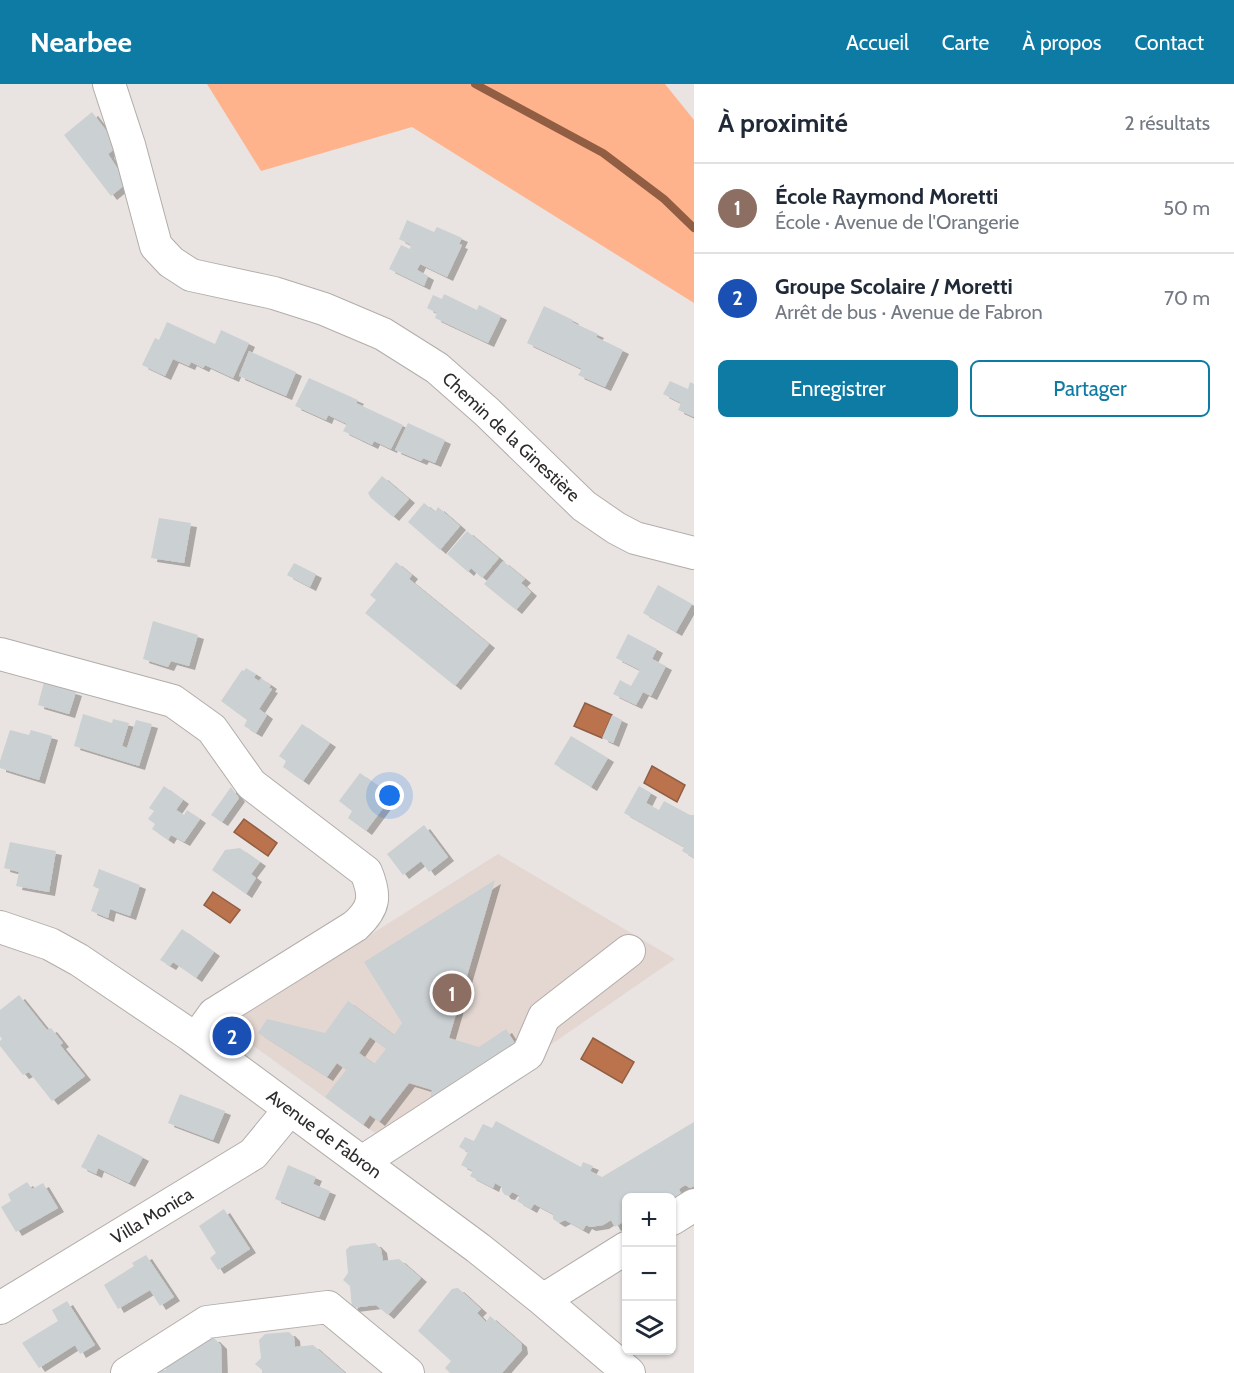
<!DOCTYPE html>
<html lang="fr">
<meta charset="utf-8">
<style>
body{margin:0;font-family:Cabin,sans-serif;background:#f6f6f7;color:#1f2937}
.controls{position:absolute;right:18px;bottom:18px;display:grid;overflow:hidden;border-radius:9px;box-shadow:0 2px 4px #0004}
.controls button{width:54px;height:54px;display:grid;place-items:center;padding:0;border:0;border-bottom:2px solid #e0e1e3;background:#fff;color:#1f2937;font:30px sans-serif}
.you{position:absolute;left:390px;top:712px;width:21px;height:21px;margin:-15px;border:4px solid #fff;border-radius:50%;background:#1a73e8;box-shadow:0 0 0 9px #1a73e833}
.badge{display:grid;place-items:center;width:39px;height:39px;border-radius:50%;background:#0d7ba4;color:#fff;font-size:20px;font-weight:700}
.pin{position:absolute;translate:-50% -50%;border:3px solid #fff;box-shadow:0 2px 6px #0006}
.list{margin:0;padding:0;list-style:none}
h2{display:flex;justify-content:space-between;align-items:center;height:78px;margin:0;padding:0 24px;font-size:26px}
h2 small{font-size:20px;font-weight:400;color:#747a83}
.list li{display:grid;grid-template-columns:39px 1fr auto;gap:18px;align-items:center;box-sizing:border-box;height:90px;padding:0 24px;border-top:2px solid #e0e1e3}
.list b{display:block;font-size:22px;white-space:nowrap}
.list p{margin:0;font-size:20px;white-space:nowrap;color:#747a83}
.list em{font-size:20px;font-style:normal;color:#747a83}
.actions{display:flex;gap:12px;padding:18px 24px}
.actions a{flex:1;padding:14px 0;border:2px solid #0d7ba4;border-radius:9px;text-align:center;font-size:21px;color:#0d7ba4}
.actions .main{background:#0d7ba4;color:#fff}
.icon{flex:none;width:33px;height:33px;fill:none;stroke:currentColor;stroke-width:2;stroke-linecap:round;stroke-linejoin:round}
.map{position:relative;flex:none;width:694px;height:1289px;overflow:hidden}
header{display:flex;align-items:center;gap:36px;box-sizing:border-box;height:84px;padding:0 30px;background:#0d7ba4;color:#fff}
header strong{font-size:28px}
nav{display:flex;gap:33px;margin-inline-start:auto;font-size:21px}
main{display:flex}
aside{flex:1;background:#fff}
.map>svg:first-child{display:block}
</style>
<header>
<strong>Nearbee</strong>
<nav><a>Accueil</a><a>Carte</a><a>À propos</a><a>Contact</a></nav>
</header>
<main>
<div class="map">
<svg width="694" height="1289" viewBox="0 0 694 1289">
<defs>
<filter id="shadow"><feDropShadow dx="6" dy="4" stdDeviation="0" flood-color="#0004"/></filter>
</defs>
<rect width="100%" height="100%" fill="#e9e4e1"/>
<path fill="#e4d7d1" d="M 498,770 L 675,875 L 398,1066 L 391,1059 L 363,1041 L 226,942 Z"/>
<path fill="#ffb38d" d="M 207,0 L 665,0 L 694,36 L 694,219 L 412,43 L 261,87 Z"/>
<path fill="#bb734d" stroke="#915e43" stroke-width="1.5" d="M 585,619 L 612,631 L 602,654 L 574,642 Z
M 652,682 L 685,701 L 677,718 L 644,699 Z
M 244,735 L 277,759 L 268,772 L 234,748 Z
M 213,808 L 240,826 L 230,839 L 204,821 Z
M 593,954 L 634,978 L 622,999 L 581,975 Z"/>
<g fill="none" stroke-linecap="round" stroke-linejoin="round">
<path stroke="#915e43" stroke-width="8" d="M 475,0 L 603,69 L 664,115 L 694,144"/>
</g>
<path fill="#cbd0d3" fill-rule="evenodd" filter="url(#shadow)" d="M 92,28 L 118,62 L 108,70 L 127,99 L 111,112 L 64,51 Z
M 407,136 L 434,148 L 437,143 L 462,154 L 459,160 L 462,161 L 447,193 L 420,180 L 417,186 L 428,192 L 424,202 L 389,185 L 401,161 L 410,165 L 411,161 L 399,155 Z
M 444,210 L 477,226 L 479,221 L 501,232 L 488,259 L 435,234 L 437,229 L 427,224 L 433,211 L 442,215 Z
M 544,222 L 573,236 L 572,238 L 598,250 L 596,253 L 623,266 L 605,303 L 578,291 L 582,285 L 527,259 Z
M 167,238 L 215,260 L 221,246 L 249,259 L 233,294 L 205,281 L 203,284 L 191,278 L 189,282 L 173,275 L 165,292 L 142,281 L 155,254 L 159,256 Z
M 249,267 L 296,288 L 286,312 L 239,292 Z
M 309,294 L 358,316 L 356,319 L 403,341 L 391,365 L 374,357 L 372,361 L 343,347 L 347,340 L 328,331 L 326,336 L 295,322 Z
M 670,297 L 688,305 L 690,298 L 694,300 L 694,333 L 678,326 L 681,319 L 663,310 Z
M 408,339 L 445,356 L 435,379 L 423,374 L 421,377 L 395,366 Z
M 382,392 L 409,415 L 393,433 L 371,414 L 368,409 Z
M 424,419 L 435,428 L 438,423 L 460,442 L 440,466 L 408,438 Z
M 159,434 L 191,439 L 184,479 L 151,474 Z
M 467,447 L 499,474 L 482,494 L 471,484 L 468,488 L 447,470 Z
M 503,477 L 525,495 L 521,499 L 531,508 L 516,526 L 484,500 Z
M 396,478 L 412,491 L 409,495 L 489,560 L 455,602 L 365,529 L 376,516 L 370,511 Z
M 294,479 L 316,490 L 310,503 L 287,491 Z
M 658,501 L 692,520 L 676,548 L 643,529 Z
M 153,537 L 198,551 L 189,582 L 171,577 L 168,583 L 143,575 Z
M 628,550 L 657,565 L 652,575 L 666,582 L 651,612 L 643,608 L 636,621 L 613,610 L 620,596 L 631,602 L 640,586 L 616,574 Z
M 246,584 L 256,590 L 254,594 L 259,597 L 261,594 L 271,601 L 269,604 L 272,605 L 259,625 L 267,631 L 256,649 L 244,642 L 247,636 L 221,617 L 242,586 L 244,587 Z
M 44,598 L 76,608 L 69,630 L 38,621 Z
M 83,630 L 112,639 L 113,635 L 129,639 L 122,662 L 127,664 L 136,636 L 152,640 L 139,682 L 74,662 Z
M 612,631 L 622,636 L 613,659 L 602,654 Z
M 302,640 L 330,659 L 303,697 L 283,683 L 286,677 L 279,672 Z
M 10,646 L 29,651 L 31,646 L 52,652 L 39,696 L 0,684 L 0,677 Z
M 571,652 L 608,674 L 591,703 L 554,680 Z
M 360,689 L 392,712 L 366,747 L 348,734 L 352,727 L 339,717 Z
M 164,702 L 183,716 L 176,726 L 184,731 L 187,726 L 200,735 L 184,758 L 171,751 L 168,756 L 152,745 L 155,740 L 148,735 L 154,727 L 149,724 Z
M 639,702 L 651,709 L 646,719 L 659,726 L 664,717 L 690,731 L 694,731 L 694,774 L 682,767 L 684,763 L 624,729 Z
M 231,703 L 239,714 L 222,738 L 211,731 Z
M 424,741 L 448,773 L 429,788 L 421,777 L 403,791 L 387,770 Z
M 10,758 L 56,767 L 49,808 L 16,802 L 19,788 L 4,784 Z
M 240,764 L 260,778 L 251,790 L 256,794 L 246,810 L 212,786 L 225,766 Z
M 99,785 L 140,801 L 130,832 L 110,825 L 108,834 L 91,827 L 99,805 L 93,802 Z
M 495,796 L 449,954 L 479,963 L 506,945 L 518,964 L 427,1025 L 432,1006 L 409,999 L 379,1038 L 370,1031 L 363,1041 L 325,1013 L 346,986 L 337,979 L 327,993 L 258,949 L 267,935 L 325,949 L 348,917 L 394,951 L 402,939 L 364,878 ZM 370,953 L 386,965 L 374,980 L 359,969 Z
M 182,845 L 214,868 L 196,894 L 173,878 L 170,882 L 160,876 Z
M 19,911 L 47,946 L 51,944 L 63,959 L 60,961 L 85,992 L 52,1017 L 29,988 L 23,991 L 0,962 L 0,957 L 2,955 L 0,952 L 0,926 Z
M 180,1010 L 225,1027 L 213,1056 L 168,1039 Z
M 496,1037 L 581,1083 L 583,1078 L 593,1082 L 590,1087 L 602,1093 L 694,1038 L 694,1102 L 690,1104 L 685,1101 L 679,1105 L 681,1110 L 672,1116 L 672,1113 L 627,1113 L 626,1136 L 615,1143 L 611,1136 L 603,1141 L 590,1143 L 586,1141 L 583,1146 L 565,1136 L 559,1139 L 553,1135 L 553,1130 L 534,1120 L 531,1125 L 517,1117 L 520,1112 L 512,1108 L 509,1112 L 505,1111 L 502,1107 L 502,1103 L 495,1099 L 493,1104 L 470,1092 L 473,1087 L 461,1081 L 468,1068 L 459,1063 L 465,1053 L 474,1057 L 483,1040 L 492,1044 Z
M 98,1050 L 143,1073 L 129,1099 L 98,1084 L 96,1090 L 81,1083 Z
M 288,1081 L 316,1093 L 313,1100 L 330,1107 L 319,1133 L 275,1115 Z
M 27,1098 L 32,1105 L 43,1099 L 58,1124 L 16,1148 L 1,1123 L 11,1117 L 8,1110 Z
M 224,1125 L 250,1165 L 218,1186 L 210,1174 L 216,1169 L 199,1142 Z
M 375,1159 L 381,1165 L 383,1177 L 399,1175 L 421,1194 L 388,1231 L 376,1221 L 352,1224 L 350,1202 L 343,1196 L 348,1189 L 346,1166 L 350,1162 Z
M 146,1171 L 174,1213 L 160,1222 L 150,1206 L 118,1225 L 104,1201 L 134,1182 L 132,1179 Z
M 458,1204 L 481,1225 L 477,1229 L 486,1238 L 490,1232 L 521,1259 L 522,1266 L 502,1289 L 450,1289 L 445,1284 L 451,1277 L 418,1247 L 452,1205 Z
M 67,1217 L 95,1261 L 80,1270 L 75,1261 L 39,1284 L 22,1259 L 58,1237 L 52,1226 Z
M 289,1248 L 294,1253 L 295,1263 L 313,1261 L 345,1289 L 262,1289 L 262,1286 L 255,1280 L 261,1274 L 259,1256 L 265,1250 Z
M 214,1254 L 221,1261 L 222,1289 L 135,1289 L 137,1287 L 166,1286 L 165,1276 L 171,1271 L 187,1271 L 186,1259 L 191,1255 Z"/>
<g fill="none" stroke-linecap="round" stroke-linejoin="round">
<g stroke="#b2adaa" stroke-width="34">
<path id="minor" d="M 109,0 L 129,61 L 156,162 L 171,178 L 191,191 L 274,209 L 324,225 L 383,250 L 437,284 L 487,328 L 584,422 L 616,444 L 635,454 L 694,469
M 0,570 L 173,617 L 212,645 L 251,700 L 366,788 C 376,812 375,824 355,842 L 214,930 L 196,955
M 0,843 L 50,860 L 79,876 L 190,951 L 478,1164 L 543,1216 L 629,1289
M 362,1078 L 528,970 L 544,933 L 629,867
M 672,1135 L 694,1121
M 543,1216 L 626,1164
M 0,1224 L 253,1070 L 290,1025
M 127,1289 L 207,1238 L 328,1223 L 408,1289"/>
</g>
<use href="#minor" stroke="#fff" stroke-width="32"/>
</g>
<g text-anchor="middle" stroke-width="6" stroke-linejoin="round" paint-order="stroke">
<g font-size="18" fill="#2e2c2b" stroke="#fff">
<text transform="translate(511 353) rotate(43)" y="6">Chemin de la Ginestière</text>
<text transform="translate(324 1050) rotate(36)" y="6">Avenue de Fabron</text>
<text transform="translate(152 1132) rotate(-31)" y="6">Villa Monica</text>
</g>
</g>
</svg>
<div class="controls">
<button>+</button>
<button>−</button>
<button><svg class="icon" aria-label="layers" viewBox="0 0 24 24"><path d="M12 4l9 5-9 5-9-5zM3 14l9 5 9-5"/></svg></button>
</div>
<div class="you"></div>
<div class="pin badge" style="left:452px;top:909px;background:#8d6e63">1</div>
<div class="pin badge" style="left:232px;top:952px;background:#1a4fb4">2</div>
</div>
<aside>
<h2>À proximité<small>2 résultats</small></h2>
<ul class="list">
<li><span class="badge" style="background:#8d6e63">1</span><div><b>École Raymond Moretti</b><p>École · Avenue de l'Orangerie</p></div><em>50 m</em></li>
<li><span class="badge" style="background:#1a4fb4">2</span><div><b>Groupe Scolaire / Moretti</b><p>Arrêt de bus · Avenue de Fabron</p></div><em>70 m</em></li>
</ul>
<div class="actions"><a class="main">Enregistrer</a><a>Partager</a></div>
</aside>
</main>
